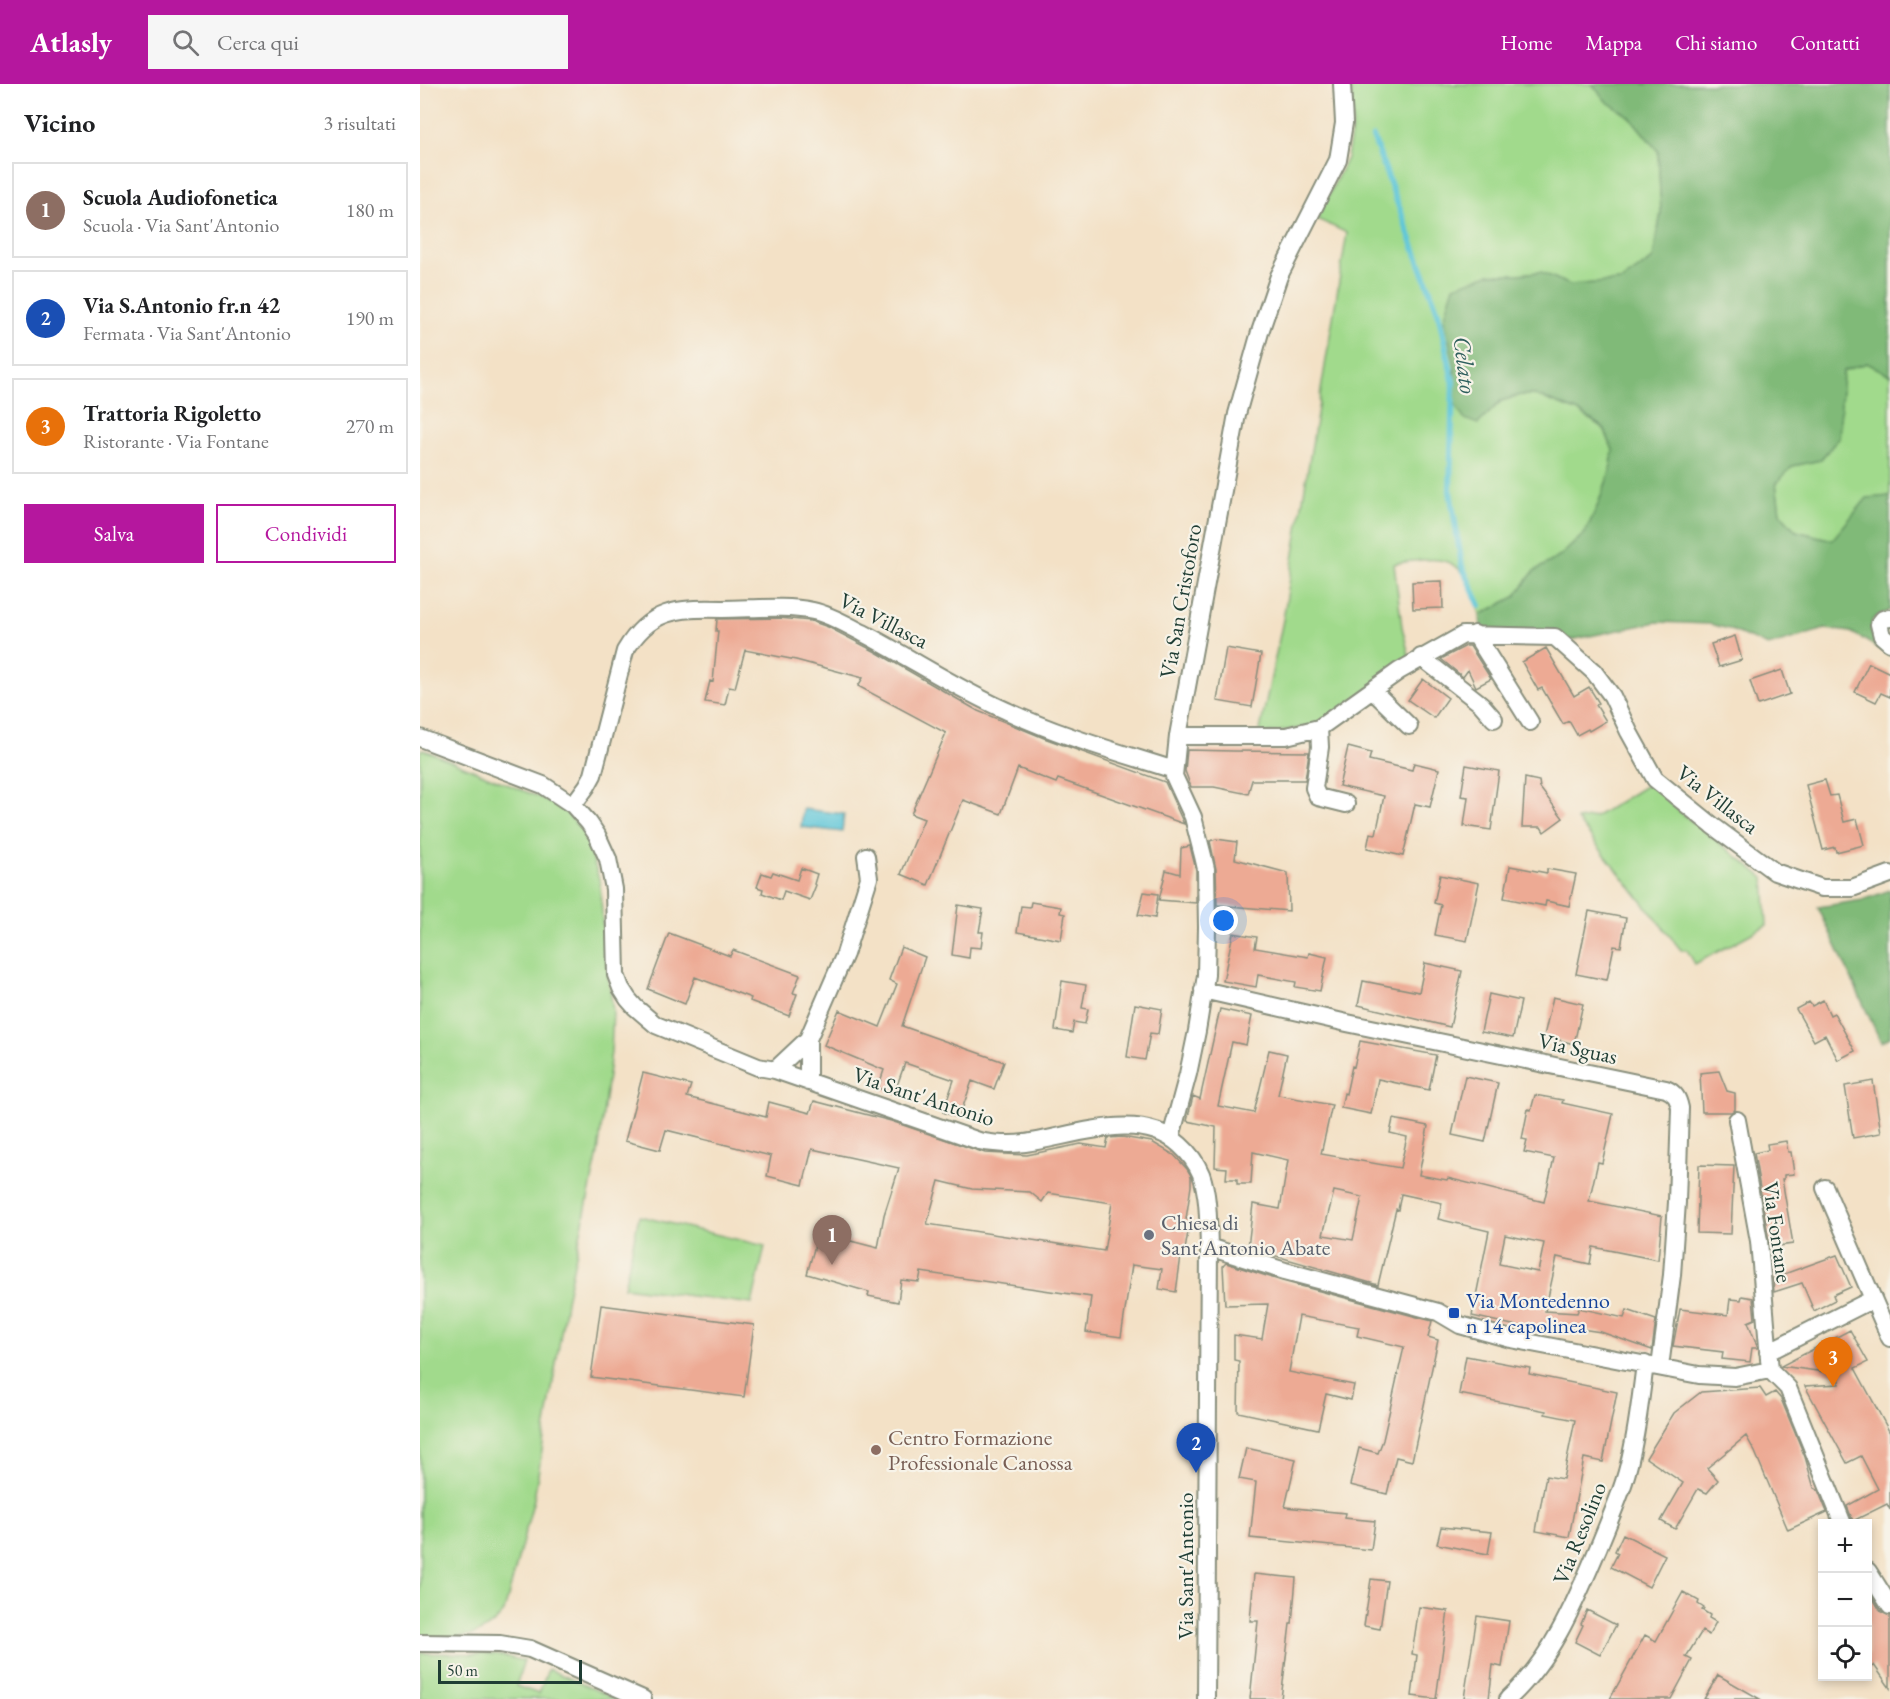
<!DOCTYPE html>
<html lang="it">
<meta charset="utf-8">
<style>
body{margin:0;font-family:"EB Garamond",serif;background:#f6f6f6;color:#202124}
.controls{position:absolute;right:18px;bottom:18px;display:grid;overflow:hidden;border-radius:0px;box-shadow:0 3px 9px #0003}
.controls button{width:54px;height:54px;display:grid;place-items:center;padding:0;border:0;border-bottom:2px solid #e0e0e0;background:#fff;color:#202124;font:30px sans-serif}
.scale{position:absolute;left:18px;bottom:15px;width:144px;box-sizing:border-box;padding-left:6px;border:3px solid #1f3d34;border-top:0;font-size:16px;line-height:21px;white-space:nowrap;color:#1f3d34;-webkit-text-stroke:4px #f7f3e8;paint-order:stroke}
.you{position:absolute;left:804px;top:837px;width:21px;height:21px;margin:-15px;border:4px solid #fff;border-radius:50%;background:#1a73e8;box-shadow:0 0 0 9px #1a73e833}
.badge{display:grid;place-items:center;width:39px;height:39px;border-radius:50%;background:#b5179e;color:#fff;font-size:20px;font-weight:700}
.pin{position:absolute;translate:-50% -50px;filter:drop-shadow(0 2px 3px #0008)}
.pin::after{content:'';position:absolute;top:32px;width:21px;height:18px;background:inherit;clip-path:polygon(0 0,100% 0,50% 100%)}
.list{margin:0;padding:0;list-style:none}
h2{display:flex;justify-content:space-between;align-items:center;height:78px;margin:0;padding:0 24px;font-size:26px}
h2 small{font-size:20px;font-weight:400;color:#757577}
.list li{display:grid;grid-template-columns:39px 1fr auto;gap:18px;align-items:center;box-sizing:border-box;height:96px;margin:0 12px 12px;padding:0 12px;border:2px solid #e0e0e0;border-radius:0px}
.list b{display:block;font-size:22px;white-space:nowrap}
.list p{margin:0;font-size:20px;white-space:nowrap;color:#757577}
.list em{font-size:20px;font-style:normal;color:#757577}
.actions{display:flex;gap:12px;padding:18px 24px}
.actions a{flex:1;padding:14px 0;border:2px solid #b5179e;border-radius:0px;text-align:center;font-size:21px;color:#b5179e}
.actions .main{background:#b5179e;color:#fff}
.icon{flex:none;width:33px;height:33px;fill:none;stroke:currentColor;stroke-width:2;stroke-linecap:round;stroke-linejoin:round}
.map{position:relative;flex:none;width:1470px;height:1615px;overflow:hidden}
header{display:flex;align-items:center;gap:36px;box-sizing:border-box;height:84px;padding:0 30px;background:#b5179e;color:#fff}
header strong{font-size:28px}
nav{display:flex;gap:33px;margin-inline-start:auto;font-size:21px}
.search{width:420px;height:54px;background:#f6f6f6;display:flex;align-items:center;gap:15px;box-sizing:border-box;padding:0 21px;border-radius:0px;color:#757577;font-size:22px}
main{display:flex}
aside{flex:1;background:#fff}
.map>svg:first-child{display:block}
</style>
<header>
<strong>Atlasly</strong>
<div class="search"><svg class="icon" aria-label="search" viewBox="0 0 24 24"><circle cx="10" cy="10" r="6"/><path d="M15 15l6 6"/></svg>Cerca qui</div>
<nav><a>Home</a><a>Mappa</a><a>Chi siamo</a><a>Contatti</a></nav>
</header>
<main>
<aside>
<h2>Vicino<small>3 risultati</small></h2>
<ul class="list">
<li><span class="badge" style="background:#8d6e63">1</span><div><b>Scuola Audiofonetica</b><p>Scuola · Via Sant'Antonio</p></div><em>180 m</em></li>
<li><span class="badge" style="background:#1a4fb4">2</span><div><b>Via S.Antonio fr.n 42</b><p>Fermata · Via Sant'Antonio</p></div><em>190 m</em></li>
<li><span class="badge" style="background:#e8710a">3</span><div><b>Trattoria Rigoletto</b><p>Ristorante · Via Fontane</p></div><em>270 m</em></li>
</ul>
<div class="actions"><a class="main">Salva</a><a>Condividi</a></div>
</aside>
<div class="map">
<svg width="1470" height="1615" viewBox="0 0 1470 1615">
<rect width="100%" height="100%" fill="#f7f3e8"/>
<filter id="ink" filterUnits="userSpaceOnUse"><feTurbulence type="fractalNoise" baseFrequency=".0167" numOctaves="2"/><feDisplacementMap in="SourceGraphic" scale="12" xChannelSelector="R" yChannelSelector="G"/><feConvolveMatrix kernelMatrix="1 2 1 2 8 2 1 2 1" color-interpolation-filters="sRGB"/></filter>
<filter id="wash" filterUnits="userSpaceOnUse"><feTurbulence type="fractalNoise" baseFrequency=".008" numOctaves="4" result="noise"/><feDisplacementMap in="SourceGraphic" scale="24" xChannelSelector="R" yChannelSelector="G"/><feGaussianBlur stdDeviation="1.35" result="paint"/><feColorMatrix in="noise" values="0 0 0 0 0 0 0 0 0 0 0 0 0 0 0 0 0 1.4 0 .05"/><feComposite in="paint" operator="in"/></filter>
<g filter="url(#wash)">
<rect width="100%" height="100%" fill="#f3e1c6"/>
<path fill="#a1da8c" stroke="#608c60" stroke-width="1.5" d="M 931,0 L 1172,0 L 1186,17 L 1210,33 L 1238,67 L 1241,129 L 1233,175 L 1201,197 L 1150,201 L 1121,188 L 1098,190 L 1024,235 L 1036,282 L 1034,319 L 1058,340 L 1081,317 L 1101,311 L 1115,311 L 1159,328 L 1184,345 L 1193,366 L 1190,388 L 1177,423 L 1165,449 L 1139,473 L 1114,487 L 1095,513 L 1060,531 C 1057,520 1054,505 1048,495 C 1030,468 1002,475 974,480 L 982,543 L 990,575 L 898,641 L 839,651 L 863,536 L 927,149 L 897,135 L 927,74 L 933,38 Z
M 1447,279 L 1470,291 L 1470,412 L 1447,415 L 1413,456 L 1376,447 L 1360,429 L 1356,399 L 1373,382 L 1400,376 L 1419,354 L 1423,287 Z
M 2,665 L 126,716 L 146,728 L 164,748 L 180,798 L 184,861 L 193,927 L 191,968 L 178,1069 L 147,1212 L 114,1415 L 84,1528 C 59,1559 37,1553 0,1552 L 0,668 Z
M 1230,699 L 1260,728 L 1344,794 L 1347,841 L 1275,880 L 1267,866 L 1261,866 L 1157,736 L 1175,733 Z
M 219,1132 L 345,1162 L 332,1220 L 204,1203 Z
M 0,1569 L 76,1570 L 104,1577 L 96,1602 L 119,1610 L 128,1585 L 196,1615 L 0,1615 Z"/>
<path fill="#80ba78" stroke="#507c56" stroke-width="1.5" d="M 1172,0 L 1470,0 L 1470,291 L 1447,279 L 1423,287 L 1419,354 L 1400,376 L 1373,382 L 1356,399 L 1360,429 L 1376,447 L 1412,456 L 1447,414 L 1470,412 L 1470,526 L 1452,536 L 1451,548 L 1458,564 L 1431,548 L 1405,545 L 1348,562 L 1309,545 L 1290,540 L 1237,538 L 1146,557 L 1061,545 L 1060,531 L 1095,513 L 1114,487 L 1139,473 L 1165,449 L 1177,423 L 1190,388 L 1193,366 L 1184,344 L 1159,328 L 1115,311 L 1101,311 L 1081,317 L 1058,340 L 1044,335 L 1034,319 L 1035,282 L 1024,235 L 1034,202 L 1069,190 L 1098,190 L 1121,188 L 1150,201 L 1201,197 L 1233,175 L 1241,129 L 1238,67 L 1210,33 L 1186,17 Z
M 1470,806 L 1470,953 L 1461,958 L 1398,823 L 1443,816 Z"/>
<path fill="#5dc6d9" stroke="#3e8286" stroke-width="1.5" d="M 383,725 L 424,730 L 422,748 L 381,743 Z"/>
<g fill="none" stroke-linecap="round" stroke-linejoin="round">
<path stroke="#5dc6d9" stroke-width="6" d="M 953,53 L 1018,228 L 1033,297 L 1030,407 L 1042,482 L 1060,522"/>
</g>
<g id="blocks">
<path fill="#edaa94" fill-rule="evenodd" d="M 1022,497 L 1023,524 L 993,525 L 992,498 Z
M 359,534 L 391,537 L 408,543 L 456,568 L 558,627 L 624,654 L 745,698 L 764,740 L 638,695 L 636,699 L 598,684 L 581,730 L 543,716 L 508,801 L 481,790 L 504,735 L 491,730 L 526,649 L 438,602 L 443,594 L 376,576 L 325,566 L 315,604 L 309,603 L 305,621 L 285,618 L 290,597 L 293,598 L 298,547 L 296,547 L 297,535 Z
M 1315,552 L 1322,576 L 1299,583 L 1291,560 Z
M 1046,562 L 1050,562 L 1071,595 L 1056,603 L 1048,586 L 1043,593 L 1021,575 Z
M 806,564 L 841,570 L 832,623 L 797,617 Z
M 1126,564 L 1154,612 L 1169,603 L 1179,619 L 1176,621 L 1186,637 L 1169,647 L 1168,645 L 1157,651 L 1149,637 L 1143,640 L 1122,604 L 1118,606 L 1102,578 Z
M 1449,579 L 1470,589 L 1470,613 L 1461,609 L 1456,618 L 1435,608 Z
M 1362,586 L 1370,610 L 1338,621 L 1330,597 Z
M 1003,595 L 1028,614 L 1014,634 L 988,616 Z
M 928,663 L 951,669 L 949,676 L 992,686 L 994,679 L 1019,685 L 1010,723 L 995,720 L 983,772 L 947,764 L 950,749 L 956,750 L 964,712 L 919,702 Z
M 767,666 L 814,667 L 889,668 L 885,696 L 832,696 L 828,710 L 794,703 L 771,703 L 765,687 Z
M 1046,681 L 1079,687 L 1071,746 L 1044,742 L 1048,713 L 1041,712 Z
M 1105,694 L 1119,697 L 1120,704 L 1143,734 L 1124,748 L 1121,743 L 1102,743 Z
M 1405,696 L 1410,712 L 1417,711 L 1424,738 L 1437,735 L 1444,761 L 1416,768 L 1415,763 L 1403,766 L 1386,701 Z
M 796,755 L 817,758 L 815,775 L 868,789 L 869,827 L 797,821 L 796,785 L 790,757 Z
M 770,762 L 776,786 L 776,819 L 739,816 L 746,786 L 760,790 L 761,764 Z
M 1090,782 L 1127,789 L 1127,785 L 1156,790 L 1149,822 L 1126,817 L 1125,822 L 1084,814 Z
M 381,784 L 397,790 L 394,800 L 396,801 L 390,816 L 364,807 L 361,816 L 342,809 L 343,805 L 337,803 L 342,789 L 351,792 L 353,788 L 377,796 Z
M 1020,791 L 1059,799 L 1047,857 L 1015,851 L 1021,821 L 1014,819 Z
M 724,808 L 738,810 L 735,834 L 718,831 Z
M 611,818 L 641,823 L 640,829 L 645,830 L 641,856 L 597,848 L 601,822 L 610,823 Z
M 538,821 L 563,825 L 559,848 L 563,848 L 561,864 L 550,863 L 549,874 L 532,871 Z
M 1169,827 L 1206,834 L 1201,863 L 1194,862 L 1187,896 L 1156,890 Z
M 249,849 L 310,872 L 313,866 L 380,891 L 373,909 L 377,910 L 369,932 L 330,917 L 331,914 L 275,893 L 265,920 L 228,905 Z
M 813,849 L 837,853 L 835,864 L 888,873 L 889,869 L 907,873 L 900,907 L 875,903 L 876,898 L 838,891 L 836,903 L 803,897 Z
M 481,863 L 505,873 L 482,942 L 584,978 L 574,1005 L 552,997 L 539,1034 L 523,1028 L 534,996 L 485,979 L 474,1010 L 458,1004 L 464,986 L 404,961 L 419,926 L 460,943 L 477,900 L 469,896 Z
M 1005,879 L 1042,887 L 1030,943 L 938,921 L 943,897 L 999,908 Z
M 642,897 L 666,901 L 662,924 L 668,925 L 665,940 L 654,938 L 652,949 L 635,946 Z
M 1069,910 L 1101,917 L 1093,954 L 1061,948 Z
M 1133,913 L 1163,920 L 1154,960 L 1124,952 Z
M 1403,916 L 1410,931 L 1414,929 L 1435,967 L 1418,976 L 1405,951 L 1394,957 L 1376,925 L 1389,918 L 1392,922 Z
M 715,920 L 742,925 L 738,950 L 730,949 L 725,976 L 707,973 Z
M 800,925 L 832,932 L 826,961 L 812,958 L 798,1022 L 834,1029 L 849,966 L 867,970 L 858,1011 L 912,1021 L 901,1070 L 980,1084 L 987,1053 L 970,1049 L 973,1035 L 1008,1042 L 999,1091 L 1027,1096 L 1028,1094 L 1124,1118 L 1134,1074 L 1104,1068 L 1107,1056 L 1102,1055 L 1108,1025 L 1111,1026 L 1115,1011 L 1143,1016 L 1142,1019 L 1193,1030 L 1182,1079 L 1178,1078 L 1169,1117 L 1242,1132 L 1238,1176 L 1173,1163 L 1170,1180 L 1137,1173 L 1125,1227 L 1157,1229 L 1159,1224 L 1204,1234 L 1207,1226 L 1236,1236 L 1232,1266 L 1181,1248 L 1154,1244 L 1106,1244 L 1052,1232 L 1069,1147 L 1018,1135 L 1022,1119 L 981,1110 L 978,1126 L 976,1125 L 958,1201 L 828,1164 L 833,1120 L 860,1125 L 868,1076 L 833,1068 L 831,1100 L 817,1100 L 817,1095 L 806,1095 L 807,1084 L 795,1083 L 796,1043 L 767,1037 L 773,1012 L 780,1015 ZM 914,1107 L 942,1113 L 933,1156 L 903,1151 ZM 1085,1151 L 1124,1159 L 1118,1188 L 1079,1180 Z
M 940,957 L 1016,971 L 1009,1006 L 958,995 L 951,1030 L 921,1024 L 924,1009 L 926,1010 L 932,982 L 934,983 Z
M 1299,987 L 1307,1007 L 1315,1009 L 1315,1026 L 1311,1028 L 1282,1028 L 1280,989 Z
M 223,989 L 271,1001 L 267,1013 L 346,1033 L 349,1018 L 390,1029 L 394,1017 L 471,1037 L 565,1069 L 607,1071 L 661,1060 L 686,1064 L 688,1054 L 702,1053 L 732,1058 L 754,1071 L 767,1085 L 771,1092 L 771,1102 L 766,1135 L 770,1136 L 765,1166 L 762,1165 L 756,1208 L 739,1205 L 742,1185 L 712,1181 L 701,1253 L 666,1248 L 671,1213 L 501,1188 L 499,1198 L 481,1196 L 478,1218 L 448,1212 L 449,1208 L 387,1190 L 397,1154 L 417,1160 L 419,1154 L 458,1164 L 464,1131 L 479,1084 L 392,1065 L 383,1101 L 347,1092 L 351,1072 L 246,1046 L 240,1066 L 205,1057 ZM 519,1097 L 552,1105 L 610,1108 L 622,1118 L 628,1109 L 692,1119 L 684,1167 L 507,1140 Z
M 1045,992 L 1078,999 L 1065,1058 L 1032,1051 Z
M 1453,997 L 1461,1049 L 1433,1054 L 1425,1002 Z
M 1366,1057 L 1368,1068 L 1371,1068 L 1374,1090 L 1364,1091 L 1364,1095 L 1362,1095 L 1373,1160 L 1350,1163 L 1334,1069 L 1348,1066 L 1347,1060 Z
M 1279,1081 L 1314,1082 L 1311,1150 L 1277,1149 Z
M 1417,1171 L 1431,1203 L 1413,1211 L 1415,1216 L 1394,1227 L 1382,1199 L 1354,1208 L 1353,1194 Z
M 806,1179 L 862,1197 L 1012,1237 L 1008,1253 L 1018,1256 L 992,1377 L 976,1373 L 967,1410 L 930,1401 L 939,1364 L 958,1369 L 963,1356 L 984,1263 L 937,1252 L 939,1243 L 879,1232 L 869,1288 L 934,1301 L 931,1316 L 906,1310 L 898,1345 L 818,1328 L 819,1277 L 814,1276 L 814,1251 L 842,1255 L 848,1220 L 805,1221 L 803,1182 Z
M 1322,1212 L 1333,1214 L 1335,1235 L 1328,1238 L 1338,1264 L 1332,1264 L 1330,1278 L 1302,1275 L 1303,1268 L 1253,1262 L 1260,1225 L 1308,1231 L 1310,1215 L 1321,1216 Z
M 181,1221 L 334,1241 L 324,1313 L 171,1293 Z
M 1430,1246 L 1448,1278 L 1435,1284 L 1470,1349 L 1470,1426 L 1467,1420 L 1433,1437 L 1427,1422 L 1458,1405 L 1441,1372 L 1427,1379 L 1385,1302 L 1419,1300 L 1419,1290 L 1361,1282 Z
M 1046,1272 L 1110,1284 L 1109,1290 L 1197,1308 L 1183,1378 L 1164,1374 L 1149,1453 L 1116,1447 L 1126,1392 L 1143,1395 L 1155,1336 L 1125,1330 L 1126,1327 L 1039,1310 Z
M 1340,1304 L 1346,1313 L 1355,1308 L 1361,1315 L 1385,1373 L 1394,1404 L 1398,1406 L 1407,1428 L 1368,1446 L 1335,1368 L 1326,1352 L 1287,1384 L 1298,1396 L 1287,1409 L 1278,1405 L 1255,1445 L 1241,1437 L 1263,1399 L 1226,1374 L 1254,1329 L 1281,1308 Z
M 826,1364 L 876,1375 L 865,1423 L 925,1429 L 924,1434 L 955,1437 L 951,1466 L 830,1454 L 836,1398 L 819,1395 Z
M 1021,1443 L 1072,1448 L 1068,1470 L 1017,1460 Z
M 1203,1450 L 1245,1471 L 1229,1503 L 1191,1483 L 1198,1469 L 1195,1467 Z
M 834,1490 L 876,1494 L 872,1540 L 870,1540 L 861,1615 L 830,1615 L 838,1537 L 830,1537 Z
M 951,1495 L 967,1497 L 960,1545 L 944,1542 Z
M 1448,1506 L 1461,1528 L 1470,1532 L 1470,1604 L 1454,1581 L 1448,1586 Z
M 1263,1508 L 1279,1517 L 1278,1520 L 1284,1524 L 1282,1526 L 1290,1531 L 1289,1534 L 1296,1538 L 1289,1551 L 1282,1547 L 1266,1573 L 1272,1576 L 1251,1615 L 1190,1615 L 1225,1551 L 1236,1557 Z
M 999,1523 L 1028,1527 L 1016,1615 L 992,1612 L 997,1571 L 992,1570 Z
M 1167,1526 L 1196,1541 L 1180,1571 L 1155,1558 L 1163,1541 L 1161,1540 Z
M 1057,1532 L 1089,1537 L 1082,1583 L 1073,1581 L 1069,1615 L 1044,1614 Z
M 1298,1591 L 1340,1615 L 1284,1615 Z"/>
</g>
</g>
<g filter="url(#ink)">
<use href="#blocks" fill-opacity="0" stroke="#898f7d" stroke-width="1.5"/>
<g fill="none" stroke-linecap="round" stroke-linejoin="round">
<g stroke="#898f7d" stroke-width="20">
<path id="minor" d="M 1470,534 L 1463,535 L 1459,540 L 1462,552 L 1470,559
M 1055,550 L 1110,638
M 1001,573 L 1061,620 L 1074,635
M 953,607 L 989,642
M 899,644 L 900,663 L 894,704 L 898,713 L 926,720
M 758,652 L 866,652 L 899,644 L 979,587 L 1043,551 L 1135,553 L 1174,588 L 1192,612 L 1209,648 L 1235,695 L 1293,742 L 1355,788 L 1402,804 L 1432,804 L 1470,790
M 0,654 L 123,701 L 153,721 L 169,739 L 177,751 L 188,775 L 194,805 L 196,891 L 201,904 L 208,915 L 215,923 L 236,941 L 338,983 L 355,986 L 559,1057 C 575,1060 590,1061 605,1059 C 652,1053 719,1024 760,1061 C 769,1069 776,1078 781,1090 C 789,1113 788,1139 789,1163 L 786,1615
M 153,721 L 167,702 L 173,691 L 205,567 C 230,525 257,524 302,525 C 332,525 364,521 393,527 C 411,531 427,541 443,549 C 491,574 537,605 587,627 C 640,652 698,668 754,686
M 783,906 L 927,939 L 1246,1005 C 1255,1009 1258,1014 1260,1024 L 1257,1118 L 1252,1191 L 1240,1283
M 355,986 L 388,955 L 414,895 L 425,870 L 449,794 L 446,772
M 388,998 L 388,955
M 1317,1036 L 1339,1157 L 1350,1286 L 1368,1304 L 1423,1440
M 751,1053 L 768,990 L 777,947 L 786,891 L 787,843 L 786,785 L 783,772 L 773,733 L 754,692 L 758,652 L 817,330 L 840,248 L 859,192 L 918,76 L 924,39 L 922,0
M 1405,1104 L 1470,1254
M 789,1163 L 865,1187 L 1018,1228 L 1040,1241 L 1091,1255 L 1279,1291 L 1315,1293 L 1350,1286
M 1348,1268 L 1453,1215
M 1448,1487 L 1470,1522
M 0,1559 L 80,1560 L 110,1565 L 223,1615
M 1088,1615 C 1133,1574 1156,1516 1179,1462 C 1191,1432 1205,1402 1211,1371 C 1218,1341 1221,1310 1225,1280"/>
</g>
<use href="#minor" stroke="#fff" stroke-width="16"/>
</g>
</g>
<circle fill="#6b7280" stroke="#f7f3e8" stroke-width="2" cx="729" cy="1151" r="6"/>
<rect fill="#1a4fb4" stroke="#f7f3e8" stroke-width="2" x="1028" y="1223" width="12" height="12" rx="3"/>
<circle fill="#8d6e63" stroke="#f7f3e8" stroke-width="2" cx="456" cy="1366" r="6"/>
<g text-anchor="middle" stroke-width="4.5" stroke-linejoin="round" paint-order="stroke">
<g font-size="22" fill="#1f3d34" stroke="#f7f3e8">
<text transform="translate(760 517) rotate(-80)" y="8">Via San Cristoforo</text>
<text transform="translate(464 536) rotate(27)" y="8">Via Villasca</text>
<text transform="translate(1298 715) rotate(38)" y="8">Via Villasca</text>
<text transform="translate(1158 964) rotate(12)" y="8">Via Sguas</text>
<text transform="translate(504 1012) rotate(18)" y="8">Via Sant'Antonio</text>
<text transform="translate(1358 1148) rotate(82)" y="8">Via Fontane</text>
<text transform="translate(1159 1449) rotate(-68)" y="8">Via Resolino</text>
<text transform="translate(765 1482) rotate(-90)" y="8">Via Sant'Antonio</text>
</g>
<g font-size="22" fill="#5b616d" stroke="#f7f3e8" text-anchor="start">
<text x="741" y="1146">Chiesa di<tspan x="741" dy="25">Sant'Antonio Abate</tspan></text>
</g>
<g font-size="22" fill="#164399" stroke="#f7f3e8" text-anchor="start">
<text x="1046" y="1224">Via Montedenno<tspan x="1046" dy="25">n 14 capolinea</tspan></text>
</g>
<g font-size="22" fill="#785e54" stroke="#f7f3e8" text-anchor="start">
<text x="468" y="1361">Centro Formazione<tspan x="468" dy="25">Professionale Canossa</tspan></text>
</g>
<g font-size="24" font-style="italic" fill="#2e5f5d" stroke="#f7f3e8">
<text transform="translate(1045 281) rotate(83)" y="8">Celato</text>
</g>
</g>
</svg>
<div class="controls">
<button>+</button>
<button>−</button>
<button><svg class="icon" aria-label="locate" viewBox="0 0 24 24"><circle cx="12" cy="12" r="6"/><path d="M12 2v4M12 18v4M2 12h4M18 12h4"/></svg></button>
</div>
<div class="scale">50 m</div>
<div class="you"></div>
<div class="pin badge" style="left:412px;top:1181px;background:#8d6e63">1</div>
<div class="pin badge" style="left:776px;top:1389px;background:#1a4fb4">2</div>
<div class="pin badge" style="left:1413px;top:1303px;background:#e8710a">3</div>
</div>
</main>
